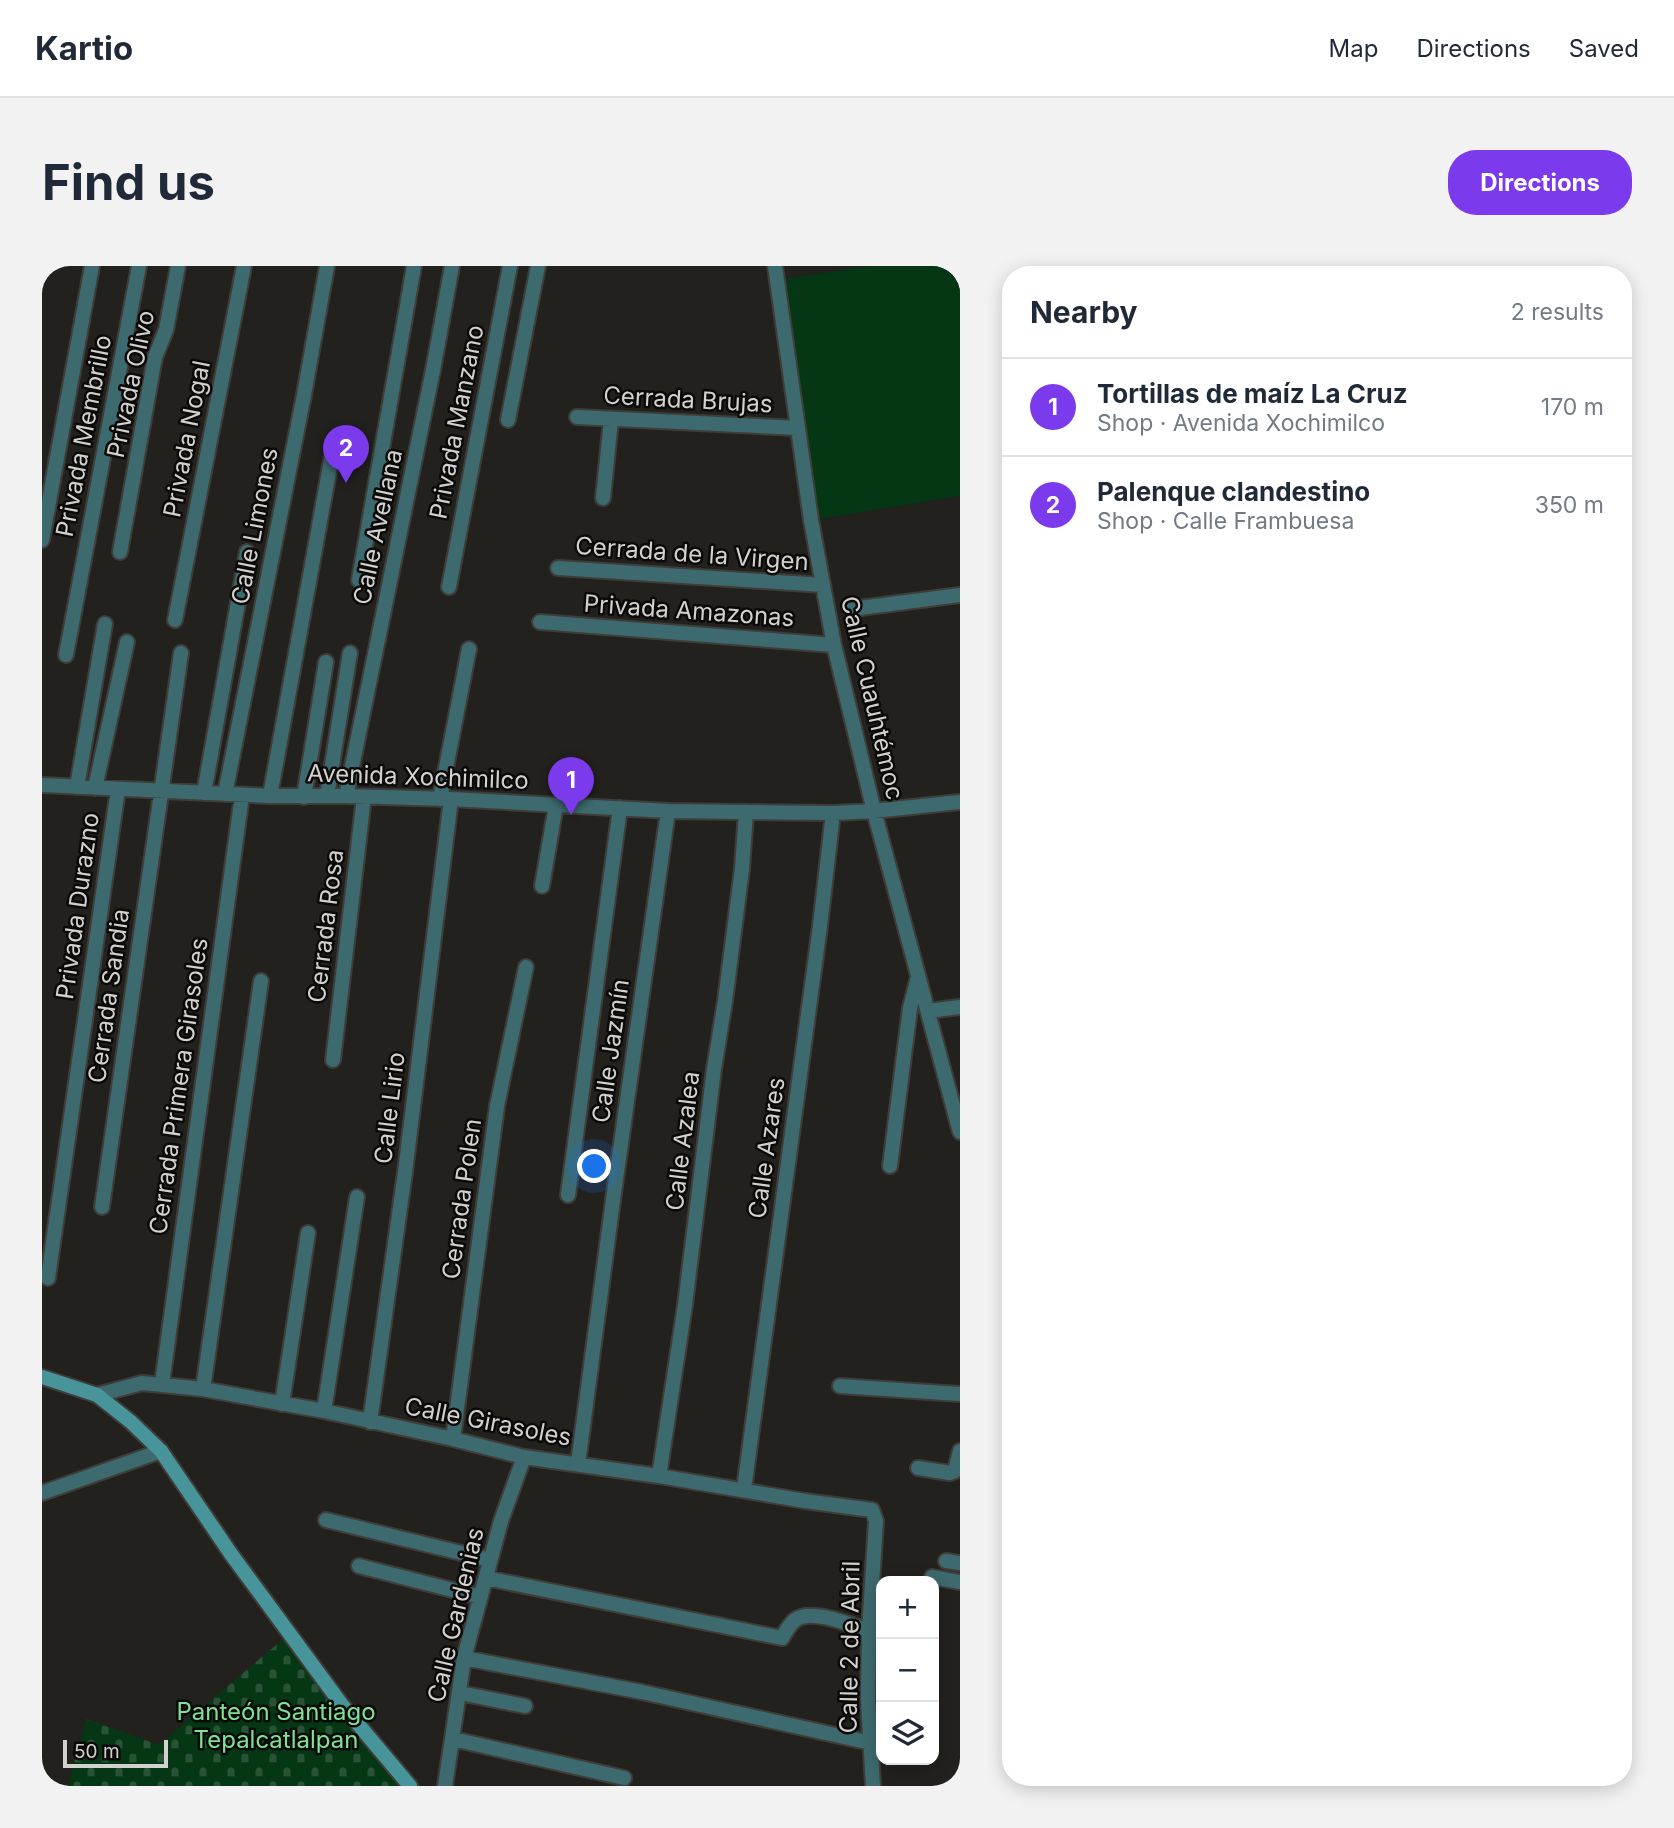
<!DOCTYPE html>
<meta charset="utf-8">
<style>
body{margin:0;font-family:Inter,sans-serif;background:#f2f2f3;color:#1f2937}
.controls{position:absolute;right:21px;bottom:21px;display:grid;overflow:hidden;border-radius:14px;box-shadow:0 4px 18px #0003}
.controls button{width:63px;height:63px;display:grid;place-items:center;padding:0;border:0;border-bottom:2px solid #e0e1e3;background:#fff;color:#1f2937;font:35px sans-serif}
.scale{position:absolute;left:21px;bottom:18px;width:105px;box-sizing:border-box;padding-left:7px;border:4px solid #d2d1cf;border-top:0;font-size:19px;line-height:24px;white-space:nowrap;color:#d2d1cf;-webkit-text-stroke:5px #0b0a09;paint-order:stroke}
.you{position:absolute;left:553px;top:901px;width:24px;height:24px;margin:-18px;border:5px solid #fff;border-radius:50%;background:#1a73e8;box-shadow:0 0 0 10px #1a73e833}
.badge{display:grid;place-items:center;width:46px;height:46px;border-radius:50%;background:#7c3aed;color:#fff;font-size:23px;font-weight:700}
.pin{position:absolute;translate:-50% -58px;filter:drop-shadow(0 2px 4px #0008)}
.pin::after{content:'';position:absolute;top:37px;width:24px;height:21px;background:inherit;clip-path:polygon(0 0,100% 0,50% 100%)}
.list{margin:0;padding:0;list-style:none}
h2{display:flex;justify-content:space-between;align-items:center;height:91px;margin:0;padding:0 28px;font-size:30px}
h2 small{font-size:23px;font-weight:400;color:#747a83}
.list li{display:grid;grid-template-columns:46px 1fr auto;gap:21px;align-items:center;box-sizing:border-box;height:98px;padding:0 28px;border-top:2px solid #e0e1e3}
.list b{display:block;font-size:26px;white-space:nowrap}
.list p{margin:0;font-size:23px;white-space:nowrap;color:#747a83}
.list em{font-size:23px;font-style:normal;color:#747a83}
.icon{flex:none;width:38px;height:38px;fill:none;stroke:currentColor;stroke-width:2;stroke-linecap:round;stroke-linejoin:round}
.map{position:relative;flex:none;width:918px;height:1520px;overflow:hidden;border-radius:28px}
header{display:flex;align-items:center;gap:42px;box-sizing:border-box;height:98px;padding:0 35px;background:#fff;border-bottom:2px solid #e0e1e3}
header strong{font-size:33px}
nav{display:flex;gap:38px;margin-inline-start:auto;font-size:24px}
.intro{display:flex;align-items:center;justify-content:space-between;box-sizing:border-box;height:168px;padding:0 42px}
h1{margin:0;font-size:49px}
.button{padding:18px 32px;border-radius:28px;background:#7c3aed;color:#fff;font-size:24px;font-weight:700}
main{display:flex;gap:42px;padding:0 42px}
aside{flex:1;background:#fff;border-radius:28px;box-shadow:0 4px 18px #0003}
.map>svg:first-child{display:block}
</style>
<header>
<strong>Kartio</strong>
<nav><a>Map</a><a>Directions</a><a>Saved</a></nav>
</header>
<div class="intro"><h1>Find us</h1><a class="button">Directions</a></div>
<main>
<div class="map">
<svg width="918" height="1520" viewBox="0 0 918 1520">
<defs>
<pattern id="cemetery-stones" width="16" height="16" patternUnits="userSpaceOnUse" patternTransform="scale(1.75)"><rect width="16" height="16" fill="#053715"/><path d="M2 7V4a2 2 0 0 1 4 0v3zM10 15v-3a2 2 0 0 1 4 0v3z" fill="#295336"/></pattern>
</defs>
<rect width="100%" height="100%" fill="#22211e"/>
<path fill="url(#cemetery-stones)" d="M 241,1373 L 362,1520 L 26,1520 L 44,1453 L 117,1479 Z"/>
<path fill="#053715" d="M 827,0 L 918,0 L 918,230 L 771,254 L 737,14 Z"/>
<g fill="none" stroke-linecap="round" stroke-linejoin="round">
<g stroke="#3e3d3a" stroke-width="18">
<path id="street" d="M 733,0 L 769,254 L 792,379 L 832,545 L 918,866
M 535,151 L 755,162
M 466,154 L 496,0
M 561,232 L 569,154
M 0,274 L 50,0
M 78,286 L 113,91 L 124,64 L 136,0
M 516,302 L 781,319
M 317,314 L 372,0
M 407,321 L 468,0
M 810,343 L 918,329
M 133,354 L 202,0
M 498,356 L 792,379
M 24,389 L 97,0
M 0,519 L 228,530 L 304,530 L 409,533 L 626,545 L 791,547 L 832,545 L 918,536
M 35,521 L 63,358
M 53,522 L 85,376
M 162,527 L 205,286
M 183,528 L 262,129 L 285,0
M 228,530 L 290,189
M 285,530 L 308,387
M 304,530 L 391,104 L 410,0
M 262,531 L 284,396
M 398,533 L 427,383
M 500,620 L 514,539
M 886,745 L 918,741
M 291,794 L 322,531
M 848,900 L 868,742 L 876,711
M 526,929 L 578,542
M 60,941 L 139,387
M 6,1012 L 76,523
M 120,1118 L 200,529
M 798,1120 L 918,1128
M 161,1123 L 219,715
M 55,1129 L 100,1117 L 161,1123 L 282,1145 L 411,1173 L 482,1191 L 617,1210 L 763,1235 L 830,1244 L 834,1255 L 827,1365 L 826,1434 L 831,1520
M 240,1138 L 266,967
M 282,1145 L 315,931
M 328,1156 L 363,906 L 409,533
M 411,1173 L 455,840 L 484,701
M 536,1198 L 571,934 L 626,545
M 876,1202 L 908,1207 L 913,1205 L 918,1185
M 617,1210 L 643,1039 L 672,803 L 683,735 L 700,603 L 704,546
M 702,1223 L 778,660 L 791,547
M 0,1227 L 119,1185
M 284,1254 L 448,1294
M 904,1295 L 918,1297
M 317,1300 L 438,1331
M 890,1311 L 918,1316
M 444,1312 L 740,1372 C 744,1365 747,1359 753,1354 C 770,1342 809,1359 827,1365
M 422,1392 L 600,1426 L 829,1477
M 418,1427 L 483,1440
M 411,1473 L 582,1512
M 403,1520 L 422,1392 L 459,1255 L 482,1191"/>
</g>
<g stroke="#3e3d3a" stroke-width="18">
<path id="secondary" d="M 0,1111 L 55,1129 L 89,1156 L 119,1185 L 189,1288 L 300,1439 L 368,1520"/>
</g>
<use href="#street" stroke="#3d6a6e" stroke-width="14"/>
<use href="#secondary" stroke="#47949a" stroke-width="14"/>
</g>
<g text-anchor="middle" stroke-width="5" stroke-linejoin="round" paint-order="stroke">
<g font-size="24" fill="#d2d1cf" stroke="#0b0a09">
<text transform="translate(89 118) rotate(-78)" y="8">Privada Olivo</text>
<text transform="translate(646 134) rotate(3)" y="8">Cerrada Brujas</text>
<text transform="translate(415 156) rotate(-79)" y="8">Privada Manzano</text>
<text transform="translate(42 170) rotate(-79)" y="8">Privada Membrillo</text>
<text transform="translate(145 173) rotate(-79)" y="8">Privada Nogal</text>
<text transform="translate(213 260) rotate(-79)" y="8">Calle Limones</text>
<text transform="translate(336 261) rotate(-78)" y="8">Calle Avellana</text>
<text transform="translate(650 288) rotate(4)" y="8">Cerrada de la Virgen</text>
<text transform="translate(647 345) rotate(4)" y="8">Privada Amazonas</text>
<text transform="translate(830 432) rotate(77)" y="8">Calle Cuauhtémoc</text>
<text transform="translate(376 511) rotate(2)" y="8">Avenida Xochimilco</text>
<text transform="translate(36 640) rotate(-82)" y="8">Privada Durazno</text>
<text transform="translate(284 660) rotate(-83)" y="8">Cerrada Rosa</text>
<text transform="translate(67 730) rotate(-82)" y="8">Cerrada Sandia</text>
<text transform="translate(569 785) rotate(-82)" y="8">Calle Jazmín</text>
<text transform="translate(137 820) rotate(-82)" y="8">Cerrada Primera Girasoles</text>
<text transform="translate(348 842) rotate(-83)" y="8">Calle Lirio</text>
<text transform="translate(641 875) rotate(-83)" y="8">Calle Azalea</text>
<text transform="translate(725 882) rotate(-82)" y="8">Calle Azares</text>
<text transform="translate(420 933) rotate(-82)" y="8">Cerrada Polen</text>
<text transform="translate(446 1156) rotate(11)" y="8">Calle Girasoles</text>
<text transform="translate(414 1349) rotate(-77)" y="8">Calle Gardenias</text>
<text transform="translate(808 1381) rotate(-89)" y="8">Calle 2 de Abril</text>
</g>
<g font-size="24" fill="#80e093" stroke="#0b0a09">
<text x="234" y="1454">Panteón Santiago<tspan x="234" dy="28">Tepalcatlalpan</tspan></text>
</g>
</g>
</svg>
<div class="controls">
<button>+</button>
<button>−</button>
<button><svg class="icon" aria-label="layers" viewBox="0 0 24 24"><path d="M12 4l9 5-9 5-9-5zM3 14l9 5 9-5"/></svg></button>
</div>
<div class="scale">50 m</div>
<div class="you"></div>
<div class="pin badge" style="left:529px;top:549px">1</div>
<div class="pin badge" style="left:304px;top:217px">2</div>
</div>
<aside>
<h2>Nearby<small>2 results</small></h2>
<ul class="list">
<li><span class="badge">1</span><div><b>Tortillas de maíz La Cruz</b><p>Shop · Avenida Xochimilco</p></div><em>170 m</em></li>
<li><span class="badge">2</span><div><b>Palenque clandestino</b><p>Shop · Calle Frambuesa</p></div><em>350 m</em></li>
</ul>
</aside>
</main>
